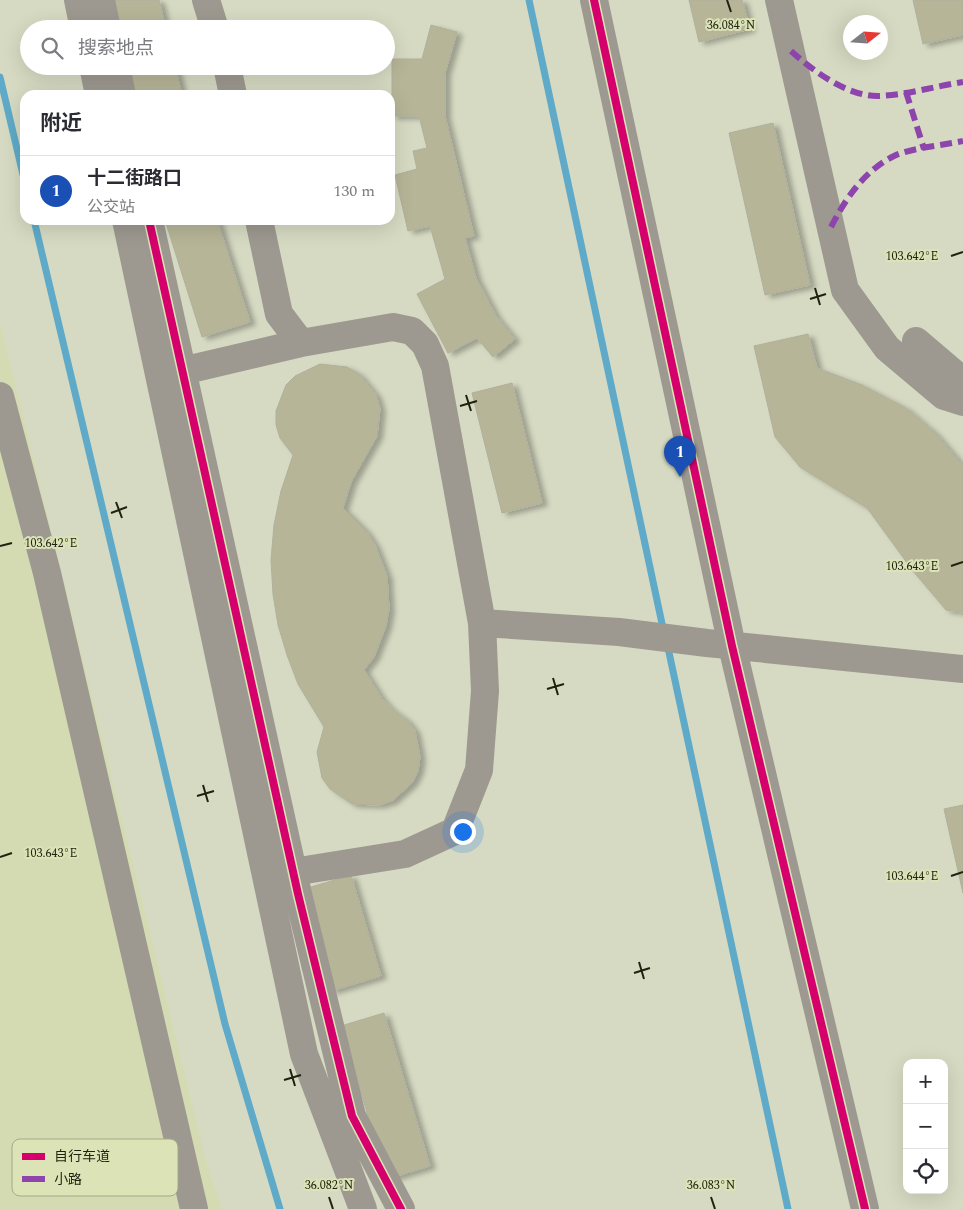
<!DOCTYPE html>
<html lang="zh">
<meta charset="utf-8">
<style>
body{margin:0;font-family:Spectral,"Noto Sans SC",serif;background:#f2f2f3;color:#2b2b33}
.controls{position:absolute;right:15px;bottom:15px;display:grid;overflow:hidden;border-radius:10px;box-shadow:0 5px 20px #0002}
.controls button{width:45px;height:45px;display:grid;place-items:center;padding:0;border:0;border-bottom:1px solid #e1e1e2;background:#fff;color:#2b2b33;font:25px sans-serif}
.compass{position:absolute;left:843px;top:15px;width:45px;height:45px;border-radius:50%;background:#fff;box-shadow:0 5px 20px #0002;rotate:73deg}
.you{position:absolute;left:462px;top:831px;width:18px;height:18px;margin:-12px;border:4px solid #fff;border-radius:50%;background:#1a73e8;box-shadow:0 0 0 8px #1a73e833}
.badge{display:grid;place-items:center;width:32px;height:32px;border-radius:50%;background:#1a73e8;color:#fff;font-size:16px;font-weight:700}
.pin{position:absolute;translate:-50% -41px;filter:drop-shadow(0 1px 2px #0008)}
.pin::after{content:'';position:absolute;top:26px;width:18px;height:15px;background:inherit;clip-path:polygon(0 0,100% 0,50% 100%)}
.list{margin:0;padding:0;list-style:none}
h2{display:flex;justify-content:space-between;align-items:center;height:65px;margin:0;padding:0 20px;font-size:21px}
h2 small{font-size:16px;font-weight:400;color:#7c7c81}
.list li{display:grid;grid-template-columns:32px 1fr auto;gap:15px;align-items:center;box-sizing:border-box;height:70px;padding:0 20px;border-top:1px solid #e1e1e2}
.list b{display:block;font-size:19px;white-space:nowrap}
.list p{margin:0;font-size:16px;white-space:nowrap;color:#7c7c81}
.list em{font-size:16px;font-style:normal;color:#7c7c81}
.icon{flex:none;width:28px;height:28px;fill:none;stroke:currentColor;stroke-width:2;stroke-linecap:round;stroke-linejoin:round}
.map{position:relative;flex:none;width:963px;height:1209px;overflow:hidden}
.search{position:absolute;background:#fff;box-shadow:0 5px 20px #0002;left:20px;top:20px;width:375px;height:55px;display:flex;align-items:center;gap:12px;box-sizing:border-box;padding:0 18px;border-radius:28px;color:#7c7c81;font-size:19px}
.panel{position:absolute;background:#fff;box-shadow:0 5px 20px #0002;left:20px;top:90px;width:375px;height:135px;border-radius:15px}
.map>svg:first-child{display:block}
</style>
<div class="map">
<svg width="963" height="1209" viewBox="0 0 963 1209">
<defs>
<filter id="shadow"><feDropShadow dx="5.5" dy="3" stdDeviation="2.5" flood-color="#0004"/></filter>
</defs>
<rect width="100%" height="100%" fill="#d6dac2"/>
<path fill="#d4dbb3" d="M 0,322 L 205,1157 L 222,1209 L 0,1209 Z"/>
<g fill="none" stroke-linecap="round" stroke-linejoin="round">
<path stroke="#5eaac8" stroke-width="7" d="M 529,0 L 664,633
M 0,77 L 25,183
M 34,220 L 225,1024 L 280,1209
M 667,643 L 788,1209"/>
</g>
<path fill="#b7b597" stroke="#b0b09d" filter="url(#shadow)" d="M 112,0 L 159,0 L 166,29 L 119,29 Z
M 689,0 L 742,0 L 750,29 L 699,42 Z
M 913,0 L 963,0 L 963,35 L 923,44 Z
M 431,25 L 457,32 L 445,73 L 445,116 L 474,236 L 465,238 L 476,278 L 496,316 L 515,339 L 493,357 L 477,338 L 448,353 L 417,294 L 445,279 L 430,226 L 408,231 L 395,175 L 417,169 L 413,151 L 427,148 L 419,116 L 392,116 L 392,59 L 422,59 Z
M 128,66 L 175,66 L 182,95 L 135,95 Z
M 773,123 L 810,285 L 765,295 L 729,133 Z
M 165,220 L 217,220 L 250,322 L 202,337 Z
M 808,334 L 817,368 L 862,385 L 906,408 L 935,433 L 963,466 L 963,612 L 946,610 L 913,571 L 867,508 L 800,467 L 775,437 L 754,346 Z
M 320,364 L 347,367 L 359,374 L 376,395 L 380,409 L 377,436 L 351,482 L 343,508 L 366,531 L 375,545 L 387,576 L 389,609 L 386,626 L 374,657 L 364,670 L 381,697 L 391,708 L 407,720 L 415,731 L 420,757 L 418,771 L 412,783 L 392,801 L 379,805 L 352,804 L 330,789 L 322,778 L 317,752 L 324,727 L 298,684 L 287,655 L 278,625 L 273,594 L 271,560 L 274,525 L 281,491 L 293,455 L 280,438 L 276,425 L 276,411 L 286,385 L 295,376 Z
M 512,383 L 542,503 L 502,513 L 472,393 Z
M 963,805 L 963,893 L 944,809 Z
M 351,875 L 381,976 L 331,991 L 301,890 Z
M 384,1013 L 430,1166 L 387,1179 L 341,1026 Z"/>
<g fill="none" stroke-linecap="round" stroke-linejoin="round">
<path stroke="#9d9991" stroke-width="28" d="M 78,0 L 84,29
M 101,0 L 107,29
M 206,0 L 215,29
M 594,0 L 732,646 L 865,1209
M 779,0 L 845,290 L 887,348 L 944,396 L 963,402
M 93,66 L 99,95
M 116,66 L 122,95
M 227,66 L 233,95
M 126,220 L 304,1054 L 363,1209
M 149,220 L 298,894 L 352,1116 L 401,1209
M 259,220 L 279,314 L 301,343
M 916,341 L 963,381
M 182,371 L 301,343 L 393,327 L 412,331 L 425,344 L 435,366 L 482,623 L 485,691 L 479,770 L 455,831 L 405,854 L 293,872
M 0,396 L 47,573 L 194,1209
M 482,623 L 619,632 L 707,643 L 963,669"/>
<path stroke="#8e44ad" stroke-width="6" stroke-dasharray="12 6" stroke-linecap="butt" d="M 791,51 C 813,71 848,97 879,96 C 906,95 936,86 963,82
M 906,92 L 924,149
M 831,227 C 846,198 864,171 894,156 C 910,148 945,145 963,141"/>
<g stroke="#dce4b7" stroke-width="11">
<path id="cycleway" d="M 594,0 L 732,646 L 865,1209
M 149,220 L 298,894 L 352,1116 L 401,1209"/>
</g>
<use href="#cycleway" stroke="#d6006c" stroke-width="8"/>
</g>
<path fill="none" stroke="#1f2111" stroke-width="2" d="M 727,0 L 731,12M 951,256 L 963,252M 815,288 L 820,305M 810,299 L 826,294M 466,395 L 471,411M 460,406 L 477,401M 116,502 L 122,518M 111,513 L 127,507M 0,546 L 12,543M 951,566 L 963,562M 553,678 L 558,695M 547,689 L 564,684M 203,785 L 208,802M 197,796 L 214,791M 0,857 L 12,853M 951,876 L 963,872M 639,962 L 644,979M 634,973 L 650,968M 290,1069 L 295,1086M 284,1080 L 301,1075M 329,1197 L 333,1209M 711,1197 L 715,1209"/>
<rect x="12" y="1139" width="166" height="57" rx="8" fill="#dce4b7" stroke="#a3aa85" stroke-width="1"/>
<rect x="22" y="1153" width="23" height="7" fill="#d6006c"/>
<rect x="22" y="1176" width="23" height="6" fill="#8e44ad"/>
<g font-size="14" fill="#1f2111">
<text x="54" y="1161">自行车道</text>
<text x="54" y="1184">小路</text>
</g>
<g font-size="12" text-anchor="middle" fill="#1f2111" stroke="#dce4b7" stroke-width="4" stroke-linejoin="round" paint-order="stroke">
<text x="731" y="29">36.084°N</text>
<text x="912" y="260">103.642°E</text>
<text x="51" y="547">103.642°E</text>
<text x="912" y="570">103.643°E</text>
<text x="51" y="857">103.643°E</text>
<text x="912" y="880">103.644°E</text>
<text x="329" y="1189">36.082°N</text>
<text x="711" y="1189">36.083°N</text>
</g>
</svg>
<div class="controls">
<button>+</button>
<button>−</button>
<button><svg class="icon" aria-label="locate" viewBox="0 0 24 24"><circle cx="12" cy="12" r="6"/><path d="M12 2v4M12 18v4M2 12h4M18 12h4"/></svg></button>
</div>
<svg class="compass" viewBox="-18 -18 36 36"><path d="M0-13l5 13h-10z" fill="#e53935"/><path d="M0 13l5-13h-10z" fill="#7c7c81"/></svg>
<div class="you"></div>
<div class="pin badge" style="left:680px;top:477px;background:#1a4fb4">1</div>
<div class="search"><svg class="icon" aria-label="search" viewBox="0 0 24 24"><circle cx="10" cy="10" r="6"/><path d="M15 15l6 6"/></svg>搜索地点</div>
<section class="panel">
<h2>附近<small></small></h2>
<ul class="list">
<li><span class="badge" style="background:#1a4fb4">1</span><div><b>十二街路口</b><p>公交站</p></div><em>130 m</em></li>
</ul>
</section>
</div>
